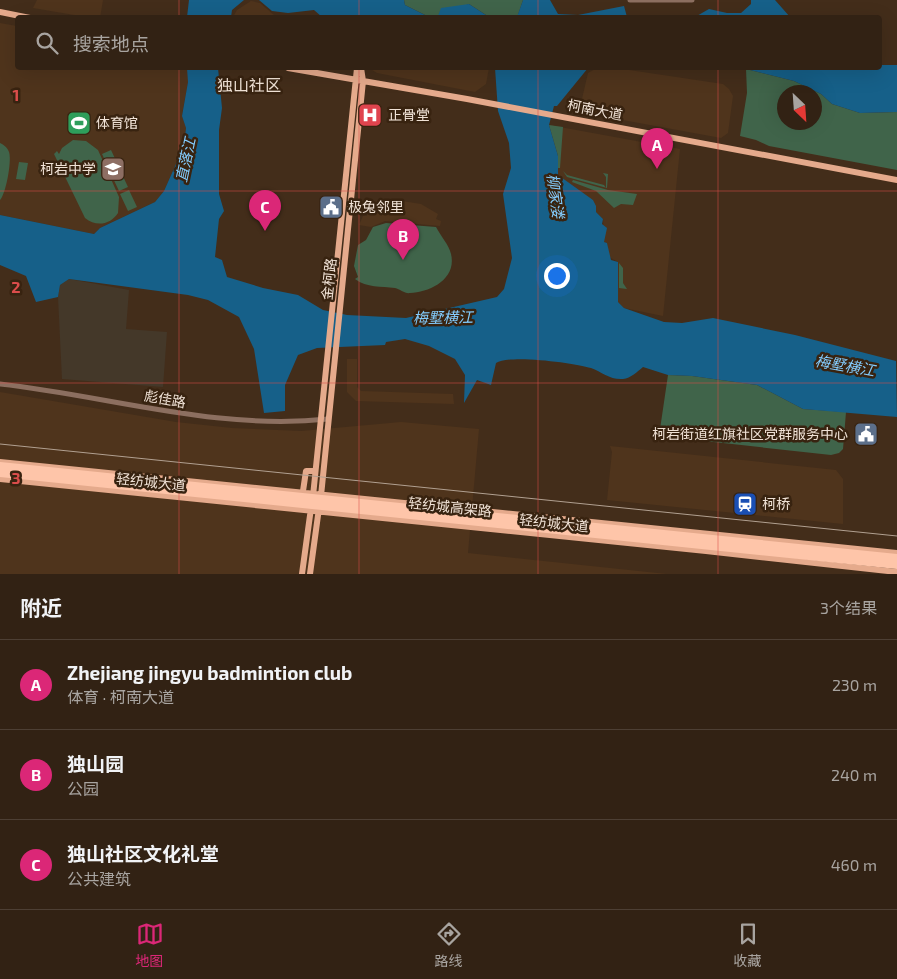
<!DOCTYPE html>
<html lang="zh">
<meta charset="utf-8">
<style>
body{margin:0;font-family:"Exo 2","Noto Sans SC",sans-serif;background:#3a2a1d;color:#f1f3f6}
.compass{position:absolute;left:777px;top:85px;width:45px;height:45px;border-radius:50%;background:#322214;box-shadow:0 5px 20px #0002;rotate:155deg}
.you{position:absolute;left:556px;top:275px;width:18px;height:18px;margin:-12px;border:4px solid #fff;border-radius:50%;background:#1a73e8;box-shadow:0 0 0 8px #1a73e833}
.badge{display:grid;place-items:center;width:32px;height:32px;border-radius:50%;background:#db2777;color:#fff;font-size:16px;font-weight:700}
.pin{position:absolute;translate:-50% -41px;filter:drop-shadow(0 1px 2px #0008)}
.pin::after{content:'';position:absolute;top:26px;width:18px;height:15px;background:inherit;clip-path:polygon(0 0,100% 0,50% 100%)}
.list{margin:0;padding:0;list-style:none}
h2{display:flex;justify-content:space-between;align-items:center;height:65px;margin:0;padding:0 20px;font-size:21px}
h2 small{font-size:16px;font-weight:400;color:#a8a4a0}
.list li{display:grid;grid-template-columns:32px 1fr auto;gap:15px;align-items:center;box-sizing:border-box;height:90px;padding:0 20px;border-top:1px solid #4d3f34}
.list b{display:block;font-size:19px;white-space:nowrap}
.list p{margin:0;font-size:16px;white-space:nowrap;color:#a8a4a0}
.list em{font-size:16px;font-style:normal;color:#a8a4a0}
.icon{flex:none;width:28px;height:28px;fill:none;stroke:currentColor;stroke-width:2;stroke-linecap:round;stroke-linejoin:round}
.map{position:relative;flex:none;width:897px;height:574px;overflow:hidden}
.search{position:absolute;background:#322214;box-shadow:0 5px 20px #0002;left:15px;right:15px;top:15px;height:55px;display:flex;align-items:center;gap:12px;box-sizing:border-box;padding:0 18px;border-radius:5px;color:#a8a4a0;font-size:19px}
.sheet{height:335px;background:#322214}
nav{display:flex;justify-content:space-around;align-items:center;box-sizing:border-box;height:70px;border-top:1px solid #4d3f34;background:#322214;font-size:14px;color:#a8a4a0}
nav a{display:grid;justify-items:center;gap:2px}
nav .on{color:#db2777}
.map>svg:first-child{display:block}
</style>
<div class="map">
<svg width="897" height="574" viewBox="0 0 897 574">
<rect width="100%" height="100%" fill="#432d1a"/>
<path fill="#4f341c" d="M 37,0 L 103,0 L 100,18 L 86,17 L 33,8 Z
M 251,1 L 260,3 L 274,15 L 291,17 L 314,15 L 317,17 L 233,17 L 237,10 Z
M 0,23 L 17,26 L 18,68 L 188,68 L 188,82 L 182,115 L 186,128 L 184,146 L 164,191 L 155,202 L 100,228 L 94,234 L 0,215 Z
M 369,68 L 489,68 L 486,84 L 475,92 L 377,73 Z
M 597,68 L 616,68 L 723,84 L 729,89 L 733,96 L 728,133 L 721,138 L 579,112 L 588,73 Z
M 549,125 L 680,149 L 663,316 L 624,308 L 618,302 L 618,262 L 609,257 L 607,243 L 604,242 L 603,219 L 596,212 L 593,200 L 581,193 L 574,192 L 558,175 L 558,156 Z
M 377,200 L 392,203 L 396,200 L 421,204 L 438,214 L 436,219 L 441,221 L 440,226 L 385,221 L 371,227 L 359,225 L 363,216 L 367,216 L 368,212 L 373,213 Z
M 347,359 L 357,359 L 357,387 L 361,391 L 453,394 L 454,404 L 356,401 L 347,392 Z
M 0,392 L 176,422 L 232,428 L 301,431 L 401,422 L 479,429 L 468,553 L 667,574 L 0,574 Z
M 610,446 L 836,470 L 843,479 L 843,524 L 607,500 L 612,452 Z"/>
<path fill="#443829" d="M 69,279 L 129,290 L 126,329 L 167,332 L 163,387 L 62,379 L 58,297 L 60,285 Z"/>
<path fill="#40644a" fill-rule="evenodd" d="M 404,0 L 523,0 L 517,18 L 489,17 L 469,4 L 436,17 L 429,17 L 405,5 Z
M 746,69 L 794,81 L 821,94 L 832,104 L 860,113 L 897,112 L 897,170 L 769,146 L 756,140 L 740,136 L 747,93 ZM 784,92 L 814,92 L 814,122 L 784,122 Z
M 549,125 L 563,127 L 560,168 L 558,168 L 558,156 Z
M 73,140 L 86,141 L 98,150 L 119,197 L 118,213 C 110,225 96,227 85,218 L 54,154 L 57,151 L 59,154 L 62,148 Z
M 0,143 C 4,145 7,147 9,152 C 12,160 6,194 0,200 Z
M 111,150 L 119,167 L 110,171 L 102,154 Z
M 19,162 L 28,163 L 25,180 L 16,179 Z
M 120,170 L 128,187 L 119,191 L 111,174 Z
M 563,171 L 567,175 L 604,185 L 606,188 L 606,177 L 603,173 L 608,174 L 607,188 L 567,177 Z
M 573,180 L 608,190 L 637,194 L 633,205 L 621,204 L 614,208 L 596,191 L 572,182 Z
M 129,190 L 137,207 L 128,211 L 120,194 Z
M 386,223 L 436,227 C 440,235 449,245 451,254 C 457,279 430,292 410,293 C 405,294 400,289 395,288 C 381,286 367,288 355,279 L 358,277 L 354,266 L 358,245 L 366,240 L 373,227 Z
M 619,263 L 623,268 L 623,283 L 627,289 L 619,288 Z
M 668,375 L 692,376 L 757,385 L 803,409 L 846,412 L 843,449 L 839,453 L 831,455 L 659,436 Z"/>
<path fill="#166089" d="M 189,0 L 244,0 L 232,10 L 231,17 L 187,17 Z
M 259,0 L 404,0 L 405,5 L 429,17 L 322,17 L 314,10 L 288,13 L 272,11 Z
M 523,0 L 550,0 L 558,14 L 578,15 L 624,6 L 627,17 L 517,17 Z
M 751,0 L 775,0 L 790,17 L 695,17 L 709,9 L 727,13 L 741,13 L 751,4 Z
M 469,4 L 489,17 L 436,17 L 438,16 L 441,8 Z
M 880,65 L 897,65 L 897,112 L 860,113 L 832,104 L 821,94 L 794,81 L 746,69 L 630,68 L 880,68 Z
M 187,68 L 218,68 L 222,108 L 219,130 L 219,194 L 224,211 L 219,219 L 215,257 L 222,260 L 227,277 L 263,288 L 298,295 L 323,310 L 347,315 L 406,318 L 497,297 L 504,289 L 512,258 L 503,194 L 511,168 L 509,143 L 498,111 L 495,68 L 588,68 L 557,106 L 554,106 L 549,125 L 558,156 L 558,175 L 593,200 L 596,206 L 596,212 L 603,219 L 602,224 L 607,228 L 604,242 L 607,243 L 611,260 L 618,262 L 618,302 L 624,308 L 664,322 L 682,323 L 713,318 L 795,335 L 896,361 L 897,417 L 803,409 L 757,385 L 692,376 L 668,375 L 643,367 C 637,372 631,378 623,379 C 610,380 602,372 591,368 C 574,363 510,354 496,363 L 491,385 L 477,380 L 464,403 L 465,375 L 455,359 L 429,346 L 405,339 L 386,342 L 385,345 L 317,348 L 298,355 L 285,385 L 285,411 L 264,413 L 254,349 L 239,317 L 208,300 L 188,295 L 69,279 L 60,285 L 58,297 L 36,302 L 26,276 L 0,265 L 0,215 L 94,234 L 100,228 L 155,202 L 164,191 L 184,146 L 186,128 L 182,116 L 188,82 Z"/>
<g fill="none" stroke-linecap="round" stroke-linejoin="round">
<path stroke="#8c6f60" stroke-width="5" d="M 630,0 L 692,0
M 0,384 C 109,396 217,431 328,419"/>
<path stroke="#e5aa8c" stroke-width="6" d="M 0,12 L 30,18
M 288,68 L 467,99 L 897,180
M 0,462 L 897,553
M 0,479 L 706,551 L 897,572
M 303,491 L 306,471 L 315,471
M 313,496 L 357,68
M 321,496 L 363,81 L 361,68
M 302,574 L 311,508
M 310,574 L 319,508"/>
<path stroke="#b1a091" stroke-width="1" d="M 0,444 L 897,536"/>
<path stroke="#fec5a9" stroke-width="8" d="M 0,466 L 897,558
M 0,473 L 897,565"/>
</g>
<path fill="none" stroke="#db4d4b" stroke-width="1" stroke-opacity="0.55" d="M 179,0 L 179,18M 359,0 L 359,18M 538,0 L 538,18M 718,0 L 718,18M 179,68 L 179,574M 359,68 L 359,574M 538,68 L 538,574M 718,68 L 718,574M 0,191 L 897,191M 0,383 L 897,383"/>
<defs>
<g id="hospital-square" transform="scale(1.25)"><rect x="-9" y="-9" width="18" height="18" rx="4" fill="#e0444e" stroke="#382310"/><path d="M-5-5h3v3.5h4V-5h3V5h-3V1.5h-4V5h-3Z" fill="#fff"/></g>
<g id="stadium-square" transform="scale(1.25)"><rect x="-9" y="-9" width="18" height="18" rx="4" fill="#2e9e5b" stroke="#382310"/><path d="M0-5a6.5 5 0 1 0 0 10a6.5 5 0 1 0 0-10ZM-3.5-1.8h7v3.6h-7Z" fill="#fff"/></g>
<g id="school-square" transform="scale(1.25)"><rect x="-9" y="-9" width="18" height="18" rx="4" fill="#8d6e63" stroke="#382310"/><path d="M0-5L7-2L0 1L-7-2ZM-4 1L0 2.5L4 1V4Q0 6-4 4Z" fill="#fff"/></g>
<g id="civic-square" transform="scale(1.25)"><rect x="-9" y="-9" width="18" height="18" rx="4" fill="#5c6f8a" stroke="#382310"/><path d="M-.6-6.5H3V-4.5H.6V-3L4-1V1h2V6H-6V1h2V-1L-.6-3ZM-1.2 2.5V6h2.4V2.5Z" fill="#fff"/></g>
<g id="station-square" transform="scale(1.25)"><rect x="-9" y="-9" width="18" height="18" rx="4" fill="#1a4fb4" stroke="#382310"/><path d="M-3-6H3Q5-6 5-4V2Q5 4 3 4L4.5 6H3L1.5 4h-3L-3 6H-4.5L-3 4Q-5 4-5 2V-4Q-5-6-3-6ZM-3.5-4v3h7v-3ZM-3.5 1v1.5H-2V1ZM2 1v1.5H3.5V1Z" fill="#fff"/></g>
</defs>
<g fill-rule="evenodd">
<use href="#hospital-square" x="370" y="115"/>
<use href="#stadium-square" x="79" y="123"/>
<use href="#school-square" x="113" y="169"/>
<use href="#civic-square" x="331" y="207"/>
<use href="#civic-square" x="866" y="434"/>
<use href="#station-square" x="745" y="504"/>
</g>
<g text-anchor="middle" stroke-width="5" stroke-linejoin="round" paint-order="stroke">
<g font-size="14" fill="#f0e2d6" stroke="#382310">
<text transform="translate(595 110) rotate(11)" y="5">柯南大道</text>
<text transform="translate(329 279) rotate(-84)" y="5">金柯路</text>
<text transform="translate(165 399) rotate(10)" y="5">彪佳路</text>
<text transform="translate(151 482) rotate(6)" y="5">轻纺城大道</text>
<text transform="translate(450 507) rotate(6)" y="5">轻纺城高架路</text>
<text transform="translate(554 523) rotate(6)" y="5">轻纺城大道</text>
</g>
<g font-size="14" fill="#f0e2d6" stroke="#382310" text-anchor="start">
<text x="388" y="120">正骨堂</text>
<text x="96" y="128">体育馆</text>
<text x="96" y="174" text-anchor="end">柯岩中学</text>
<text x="348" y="212">极兔邻里</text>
<text x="848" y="439" text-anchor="end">柯岩街道红旗社区党群服务中心</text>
<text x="762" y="509">柯桥</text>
</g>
<g font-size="15" font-style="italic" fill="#83ccfd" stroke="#382310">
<text transform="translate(186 160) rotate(-78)" y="5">直落江</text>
<text transform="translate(555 196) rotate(82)" y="5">柳家溇</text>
<text transform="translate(443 318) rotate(-1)" y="5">梅墅横江</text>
<text transform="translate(845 366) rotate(10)" y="5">梅墅横江</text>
</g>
<g font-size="16" fill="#f0e2d6" stroke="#382310">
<text x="249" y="91">独山社区</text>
</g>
</g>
<g font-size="16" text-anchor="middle" font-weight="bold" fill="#db4d4b" stroke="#382310" stroke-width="5" stroke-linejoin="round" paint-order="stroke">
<text x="16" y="101">1</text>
<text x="16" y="293">2</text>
<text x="16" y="484">3</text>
</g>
</svg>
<svg class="compass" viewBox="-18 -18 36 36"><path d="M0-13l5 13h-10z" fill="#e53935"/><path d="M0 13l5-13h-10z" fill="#a8a4a0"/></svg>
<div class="you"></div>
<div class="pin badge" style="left:657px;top:169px">A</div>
<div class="pin badge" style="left:403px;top:260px">B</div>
<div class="pin badge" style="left:265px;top:231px">C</div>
<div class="search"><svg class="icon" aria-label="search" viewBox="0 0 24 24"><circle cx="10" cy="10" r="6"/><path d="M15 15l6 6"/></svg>搜索地点</div>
</div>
<section class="sheet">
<h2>附近<small>3个结果</small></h2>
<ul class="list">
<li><span class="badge">A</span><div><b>Zhejiang jingyu badmintion club</b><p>体育 · 柯南大道</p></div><em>230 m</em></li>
<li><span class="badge">B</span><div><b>独山园</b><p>公园</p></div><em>240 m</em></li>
<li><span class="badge">C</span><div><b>独山社区文化礼堂</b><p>公共建筑</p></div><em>460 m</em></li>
</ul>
</section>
<nav>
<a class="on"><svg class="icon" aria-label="map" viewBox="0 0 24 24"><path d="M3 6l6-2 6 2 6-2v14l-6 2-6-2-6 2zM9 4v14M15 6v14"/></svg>地图</a>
<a><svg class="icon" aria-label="directions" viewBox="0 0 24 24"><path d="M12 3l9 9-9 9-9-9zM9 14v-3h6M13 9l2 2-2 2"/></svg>路线</a>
<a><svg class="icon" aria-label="saved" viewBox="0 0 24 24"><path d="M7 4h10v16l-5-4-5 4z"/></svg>收藏</a>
</nav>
